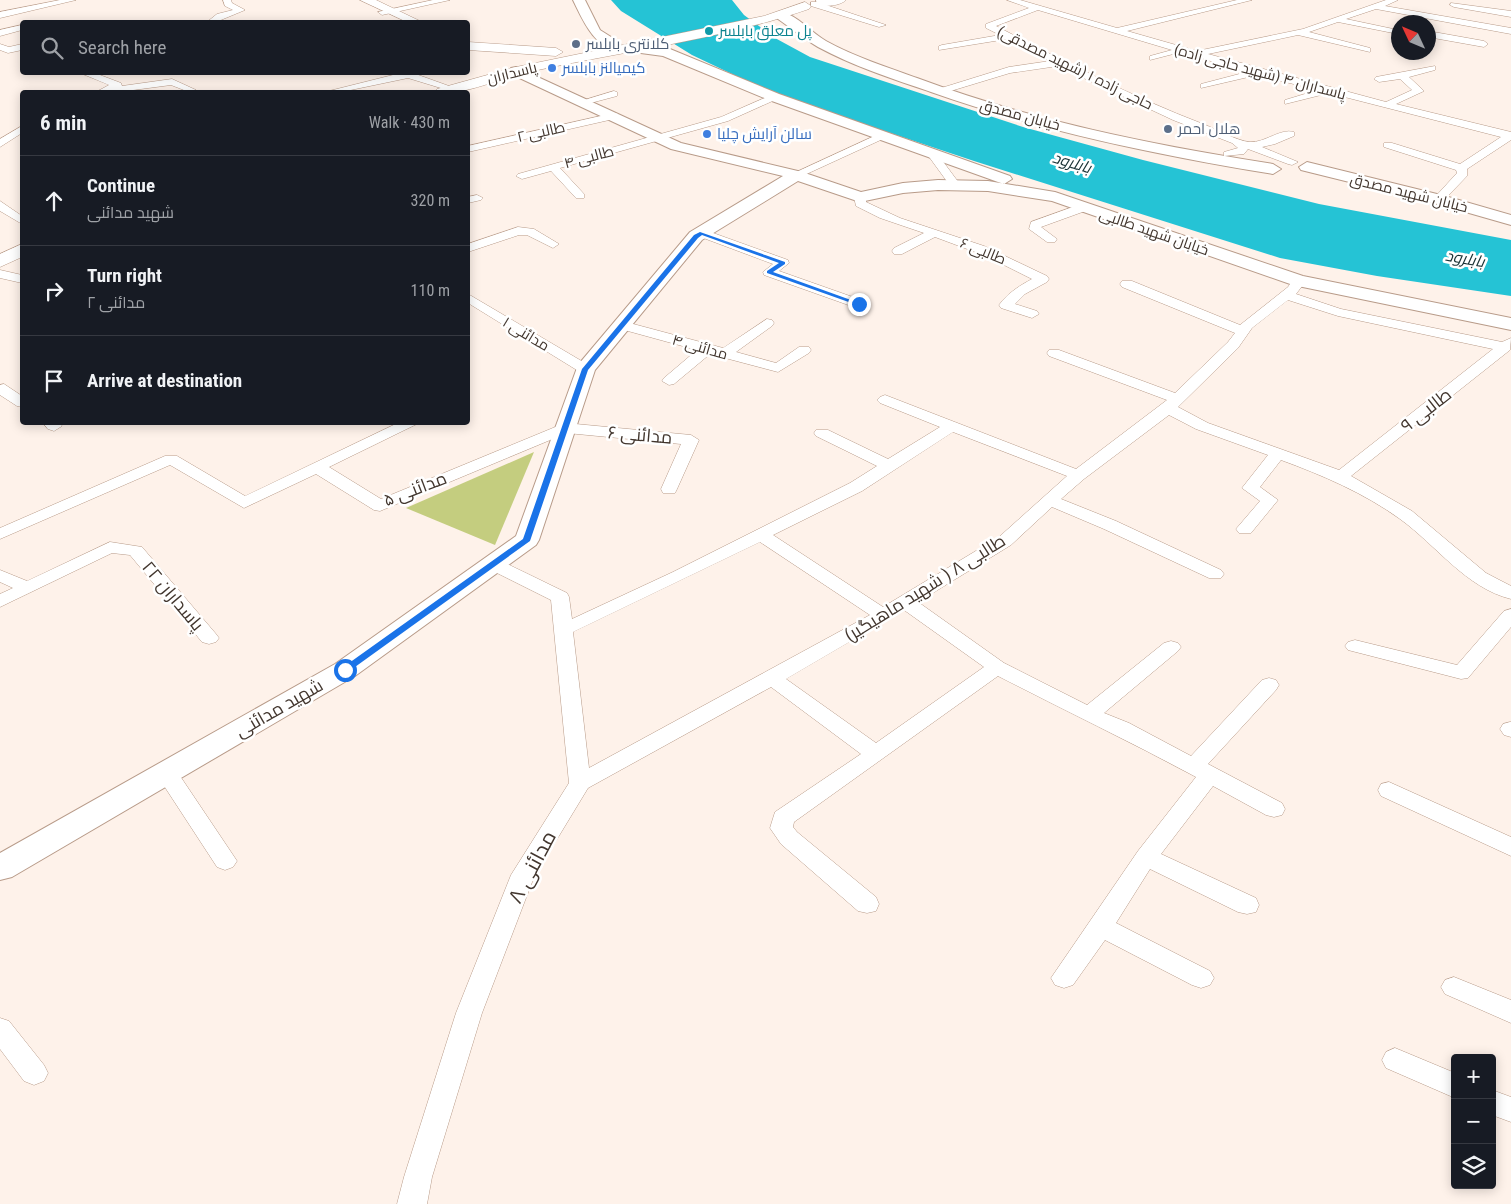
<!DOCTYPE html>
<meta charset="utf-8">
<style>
body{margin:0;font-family:"Roboto Condensed",Cairo,sans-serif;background:#20242c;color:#f1f3f6}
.controls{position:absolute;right:15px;bottom:15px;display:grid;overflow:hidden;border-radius:5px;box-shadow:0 2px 12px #0003}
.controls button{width:45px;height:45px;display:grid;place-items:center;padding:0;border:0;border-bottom:1px solid #363941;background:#171b24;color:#f1f3f6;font:25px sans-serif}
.compass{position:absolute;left:1391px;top:15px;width:45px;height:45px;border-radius:50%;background:#171b24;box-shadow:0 2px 12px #0003;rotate:314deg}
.stop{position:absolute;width:15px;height:15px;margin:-11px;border:4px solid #1a73e8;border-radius:50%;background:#fff}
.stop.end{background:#1a73e8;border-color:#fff;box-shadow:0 1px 5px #0008}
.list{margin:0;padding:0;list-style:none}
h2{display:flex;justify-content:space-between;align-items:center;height:65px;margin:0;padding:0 20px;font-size:21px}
h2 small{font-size:16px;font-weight:400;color:#9ea1a6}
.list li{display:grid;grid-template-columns:32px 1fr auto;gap:15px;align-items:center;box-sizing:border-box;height:90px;padding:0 20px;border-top:1px solid #363941}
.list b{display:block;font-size:19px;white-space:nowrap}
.list p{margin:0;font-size:16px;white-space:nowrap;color:#9ea1a6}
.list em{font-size:16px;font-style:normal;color:#9ea1a6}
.icon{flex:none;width:28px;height:28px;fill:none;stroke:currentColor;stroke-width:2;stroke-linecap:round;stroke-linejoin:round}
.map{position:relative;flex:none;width:1511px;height:1204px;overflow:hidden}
.search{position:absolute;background:#171b24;box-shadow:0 2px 12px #0003;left:20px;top:20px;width:450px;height:55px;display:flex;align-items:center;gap:12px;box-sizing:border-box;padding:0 18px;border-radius:5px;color:#9ea1a6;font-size:19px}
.panel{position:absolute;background:#171b24;box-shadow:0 2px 12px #0003;left:20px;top:90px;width:450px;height:335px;border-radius:5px}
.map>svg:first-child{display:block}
</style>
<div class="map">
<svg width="1511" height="1204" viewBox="0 0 1511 1204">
<rect width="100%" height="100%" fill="#fef2ea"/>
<path fill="#c4cd7f" d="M 534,452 L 495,545 L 406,508 Z"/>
<path fill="#25c3d5" d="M 611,0 L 732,0 L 744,15 L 775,38 L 810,57 L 1023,127 L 1143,160 L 1319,204 L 1511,240 L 1511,296 L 1377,276 L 1280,258 L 974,161 L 776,95 L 692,55 L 621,11 Z"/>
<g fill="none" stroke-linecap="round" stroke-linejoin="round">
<g stroke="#b89b89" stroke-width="1">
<path id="street" d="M 60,0 L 76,0 L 0,18 L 0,12 Z
M 223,0 L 231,0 L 232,3 L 245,10 L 216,22 L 207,22 L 217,14 L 233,10 L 225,6 Z
M 433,0 L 450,0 L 382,15 L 378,12 Z
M 1007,0 L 1020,0 L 1117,28 L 1237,0 L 1252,0 L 1127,31 L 1197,51 L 1303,29 L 1386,0 L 1398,0 L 1385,6 L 1511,28 L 1511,34 L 1376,9 L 1346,19 L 1398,30 L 1398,34 L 1338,22 L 1309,32 L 1370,48 L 1370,52 L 1298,35 L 1208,54 L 1386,102 L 1412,90 L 1400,79 L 1379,82 L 1374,79 L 1376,77 L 1435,66 L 1435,70 L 1409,77 L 1424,91 L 1396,104 L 1511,132 L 1511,140 L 1467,169 L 1467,176 L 1443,201 L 1435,201 L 1435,197 L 1457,173 L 1456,170 L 1384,147 L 1384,143 L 1392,143 L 1460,164 L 1501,137 L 1329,93 L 1285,104 L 1285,100 L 1318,90 L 1257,75 L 1201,88 L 1201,84 L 1247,72 L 1181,52 L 1150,60 L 1150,56 L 1172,50 L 1038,10 L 996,26 C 1064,61 1132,97 1203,124 C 1216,129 1237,141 1250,142 C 1265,143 1280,128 1294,132 L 1294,136 L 1275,144 L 1262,147 L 1298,162 L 1292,165 L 1288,164 L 1248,149 L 1244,154 L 1224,156 L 1224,152 L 1238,148 L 1232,143 L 1173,120 L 1058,66 L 1010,73 L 944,93 L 938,93 L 938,89 L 1009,67 L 1050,61 L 1007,39 L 939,50 L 939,46 L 942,45 L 1000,35 L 986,28 L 986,24 L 1029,8 Z
M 811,2 L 817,2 L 886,25 L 879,27 L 811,6 Z
M 1451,3 L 1511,11 L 1511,17 L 1454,7 L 1450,5 Z
M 22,25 L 22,30 L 0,36 L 0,30 Z
M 1428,31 L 1484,41 L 1488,44 L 1484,47 L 1428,37 Z
M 0,44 L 9,47 L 22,44 L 22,50 L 8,53 L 0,50 Z
M 78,72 L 92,72 L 121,83 L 122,86 L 172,79 L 196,90 L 189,92 L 171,85 L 118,92 L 96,92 L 109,85 Z
M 395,72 L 410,72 L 449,86 L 444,89 L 408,78 L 341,92 L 325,92 L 397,74 Z
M 614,91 L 617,92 L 617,96 L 583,105 L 578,102 Z
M 774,94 L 779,97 L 777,99 L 728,121 L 560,168 L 584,194 L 584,198 L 576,198 L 551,171 L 522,179 L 516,176 L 518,174 L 721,117 Z
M 614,113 L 618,114 L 618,118 L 468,152 L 468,146 Z
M 22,126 L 22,133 L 0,147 L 0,139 Z
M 881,133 L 886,136 L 885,138 L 800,177 L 796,178 L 790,175 Z
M 932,151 L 936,152 L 959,183 L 959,187 L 951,187 L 927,154 Z
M 860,194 L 866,197 L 866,202 L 900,218 L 984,246 L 1047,276 L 1049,279 L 1047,282 L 1025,294 L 1015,304 L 1037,311 L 1039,314 L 1032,318 L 1001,308 L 999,305 C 1008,293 1019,286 1032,279 L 986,256 L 935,237 L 902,254 L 894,254 L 892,251 L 894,248 L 924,233 L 880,218 L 856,206 L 854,197 Z
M 477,195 L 483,198 L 481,200 L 468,203 L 468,197 Z
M 0,201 L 22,216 L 22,224 L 0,211 Z
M 1084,203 L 1090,207 L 1088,210 L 1041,227 L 1057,239 L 1055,242 L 1047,242 L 1029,229 L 1031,222 Z
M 518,227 L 534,229 L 559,244 L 553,248 L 527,235 L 519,235 L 468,252 L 468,244 Z
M 702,229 L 788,260 L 789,263 L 779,271 L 864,301 L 866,304 L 864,307 L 854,307 L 764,275 L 763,272 L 773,264 L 698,236 L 696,233 L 698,230 Z
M 0,270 L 22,275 L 22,283 L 0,278 Z
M 1299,277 L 1306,281 L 1296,294 L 1341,309 L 1502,342 L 1511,338 L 1510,350 L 1351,476 L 1412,511 L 1486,573 L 1511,586 L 1511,599 C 1466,588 1436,545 1400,519 C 1364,493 1322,475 1281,460 L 1260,487 L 1278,500 L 1251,533 L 1239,533 L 1236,529 L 1260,501 L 1242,488 L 1268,455 L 1196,429 L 1169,415 L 1084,479 L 1061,499 L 1116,521 L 1221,570 L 1224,574 L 1221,578 L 1209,578 L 1104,529 L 1052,507 L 1011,545 L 918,602 L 1004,663 L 1087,705 L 1164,643 L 1171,641 L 1178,643 L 1181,647 L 1178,651 L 1104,713 L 1129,723 L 1191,756 L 1262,680 L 1269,678 L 1276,680 L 1279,685 L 1276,690 L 1208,764 L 1282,803 L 1285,809 L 1282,815 L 1274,817 L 1266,815 L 1213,786 L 1161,854 L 1256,898 L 1259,905 L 1256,912 L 1247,914 L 1238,912 L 1150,869 L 1116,923 L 1210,971 L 1214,978 L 1210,985 L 1201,988 L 1192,985 L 1105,940 L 1073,985 L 1064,988 L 1055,985 L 1051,978 L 1138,851 L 1196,777 C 1131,742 1064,710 998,676 L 794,822 L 793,827 L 797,832 L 876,897 L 879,904 L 876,911 L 867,913 L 858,911 L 781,844 L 770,828 L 775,812 L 861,754 L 771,687 L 588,788 L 534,877 L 482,1013 L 432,1177 L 427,1204 L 397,1204 L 404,1177 L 456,1013 L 511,875 L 569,783 L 551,600 L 487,568 L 484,564 L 487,560 L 499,560 L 567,593 L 569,597 L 572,619 L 673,572 L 850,483 L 877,466 L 816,436 L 814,433 L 816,430 L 828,430 L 888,459 L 940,427 L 880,403 L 877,400 L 880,397 L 885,395 L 1076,469 L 1167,400 L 1049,356 L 1047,353 L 1049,350 L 1059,350 L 1175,393 L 1228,342 L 1235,333 L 1122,287 L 1120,284 L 1122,281 L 1132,281 L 1240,325 L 1288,287 L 1294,278 ZM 1288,300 L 1338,316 L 1493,349 L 1339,470 L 1208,423 L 1178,407 L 1238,348 L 1252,328 ZM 953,432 L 1067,476 L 999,537 L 883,607 L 773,535 L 862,491 ZM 760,542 L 870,615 L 589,768 L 573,632 ZM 904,610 L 984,667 L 876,743 L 786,679 Z
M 468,294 L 590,366 L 592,369 L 590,372 L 580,372 L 468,303 Z
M 767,319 L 772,320 L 774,323 L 772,326 L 736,352 L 776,363 L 799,347 L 809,347 L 811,350 L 809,353 L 778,372 L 710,354 L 674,384 L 669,385 L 662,381 L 664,378 L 697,350 L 617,328 L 615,325 L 622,321 L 723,348 Z
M 4,384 L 22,396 L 22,407 L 17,406 L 0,395 L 0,385 Z
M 42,422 L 59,422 L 62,426 L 54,431 L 48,429 Z
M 400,422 L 421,422 L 329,467 L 381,499 L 565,423 L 691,435 L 699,440 L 677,489 L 675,493 L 663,493 L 661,489 L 681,444 L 567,433 L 380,511 L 374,510 L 316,474 L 244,508 L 170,465 L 0,539 L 0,528 L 165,456 L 177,456 L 245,496 Z
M 110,542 L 142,547 L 216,634 L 219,638 L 216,642 L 209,644 L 202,642 L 130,555 L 112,553 L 0,607 L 0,594 L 13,588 L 0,582 L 0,570 L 27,581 Z
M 1511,609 L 1511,627 L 1468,678 L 1461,679 L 1348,650 L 1345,646 L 1348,642 L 1355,640 L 1457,665 L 1504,611 Z
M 1510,722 L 1511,722 L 1511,737 L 1504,735 L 1500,729 L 1503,724 Z
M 166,764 L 174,767 L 233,855 L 237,861 L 233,867 L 225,870 L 217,867 L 155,772 L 158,767 Z
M 1389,782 L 1511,837 L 1511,856 L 1381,796 L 1378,790 L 1381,784 Z
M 1454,977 L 1511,1000 L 1511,1023 L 1445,994 L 1441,987 L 1445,980 Z
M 0,1018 L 9,1021 L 44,1065 L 48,1073 L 44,1081 L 34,1085 L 24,1081 L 0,1049 Z
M 1395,1048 L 1455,1073 L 1455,1098 L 1386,1068 L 1382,1060 L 1386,1052 Z
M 1492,1090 L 1511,1097 L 1511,1122 L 1492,1115 Z"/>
</g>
<g stroke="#b89b89" stroke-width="2">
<path id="secondary" d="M 573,0 L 585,0 L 600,30 L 619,42 L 621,45 L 619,48 C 596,53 581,16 573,0 Z
M 782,12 C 798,16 812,33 826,41 C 855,57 887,67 917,78 C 1032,121 1152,145 1273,164 L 1281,169 L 1273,174 C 1157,155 1042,131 931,92 C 893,79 853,66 818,47 C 804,39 791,28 778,19 L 776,16 Z
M 630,44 L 670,49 L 779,94 L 1010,176 L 1012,179 L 1004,184 L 998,182 L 769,100 L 663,56 L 626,51 L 624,48 Z
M 516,67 L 681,143 L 802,172 L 861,192 L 903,183 L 938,180 L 988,181 L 1055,192 L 1303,276 L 1511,318 L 1511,330 L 1293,285 L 1052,201 L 988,191 L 938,190 L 903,193 L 860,202 L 798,181 L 702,240 L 595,370 L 539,540 L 536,545 L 355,676 L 12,877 L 0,880 L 0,853 L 335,664 L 516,536 L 578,365 L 690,232 L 783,176 L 671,149 L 511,74 L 509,71 L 511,68 Z
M 1307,162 L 1445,196 L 1511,215 L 1511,225 L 1434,203 L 1301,170 L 1299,167 Z"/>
</g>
<g stroke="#b89b89" stroke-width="1">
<path id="primary" d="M 360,0 L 376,0 L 422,22 L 407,22 Z
M 816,0 L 846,0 C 840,6 825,7 817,5 Z
M 805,2 L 811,6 L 809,9 C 716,41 616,52 520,74 C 492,81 463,96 435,92 L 437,89 L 516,67 L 764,16 Z
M 468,42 L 556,48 L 563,52 L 556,56 L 468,50 Z
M 22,244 L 22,257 L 0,267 L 0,254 Z"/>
</g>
<use href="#street" fill="#fff" fill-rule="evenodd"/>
<use href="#secondary" fill="#fff" fill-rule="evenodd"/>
<use href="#primary" fill="#fff" fill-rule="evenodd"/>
</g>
<path fill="#1a73e8" d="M 700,232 L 785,262 L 785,264 L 773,272 L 862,304 L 857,305 L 767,273 L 767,271 L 779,263 L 702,235 L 698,238 L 588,370 L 530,541 L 348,672 L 342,672 L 342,668 L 523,539 L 582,369 L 694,235 Z"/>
<circle fill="#0f9aa8" stroke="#fff" stroke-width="2" cx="709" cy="31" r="5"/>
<g fill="#5c6f8a" stroke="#fff" stroke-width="2">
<circle cx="576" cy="44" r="5"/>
<circle cx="1168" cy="129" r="5"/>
</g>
<g fill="#3f7fe0" stroke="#fff" stroke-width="2">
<circle cx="552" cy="68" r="5"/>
<circle cx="707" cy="134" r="5"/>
</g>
<g text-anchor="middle" stroke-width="5" stroke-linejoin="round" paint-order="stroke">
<g font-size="15" fill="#0d838f" stroke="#fff" text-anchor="start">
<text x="719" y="36">پل معلق بابلسر</text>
</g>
<g font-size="15" fill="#4e5e75" stroke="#fff" text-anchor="start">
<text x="586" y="49">کلانتری بابلسر</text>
<text x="1178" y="134">هلال احمر</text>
</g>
<g font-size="15" fill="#366cbe" stroke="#fff" text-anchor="start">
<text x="562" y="73">کیمیالنز بابلسر</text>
<text x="717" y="139">سالن آرایش چلیا</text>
</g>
<g font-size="15" fill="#42362e" stroke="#fff">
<text transform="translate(1075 68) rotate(26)" y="5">حاجی زاده ۱ (شهید مصدقی)</text>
<text transform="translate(1260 72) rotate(15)" y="5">پاسداران ۴ (شهید حاجی زاده)</text>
<text transform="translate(512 73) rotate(-14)" y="5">پاسداران</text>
<text transform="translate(1020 115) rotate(15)" y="5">خیابان مصدق</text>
<text transform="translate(541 132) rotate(-13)" y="5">طالبی ۲</text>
<text transform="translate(589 157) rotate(-15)" y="5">طالبی ۴</text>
<text transform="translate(1409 193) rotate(14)" y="5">خیابان شهید مصدق</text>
<text transform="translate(1154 232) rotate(19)" y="5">خیابان شهید طالبی</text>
<text transform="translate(983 251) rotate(22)" y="5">طالبی ۶</text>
<text transform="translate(526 334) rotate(31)" y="5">مدائنی ۱</text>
<text transform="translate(700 347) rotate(16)" y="5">مدائنی ۴</text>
</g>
<g font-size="16" font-style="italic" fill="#193134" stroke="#fff">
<text transform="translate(1072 162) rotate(17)" y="6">بابلرود</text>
<text transform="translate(1465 258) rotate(10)" y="6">بابلرود</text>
</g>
<g font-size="18" fill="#42362e" stroke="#fff">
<text transform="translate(1426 410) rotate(-38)" y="6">طالبی ۹</text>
<text transform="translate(640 435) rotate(5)" y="6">مدائنی ۶</text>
<text transform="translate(415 489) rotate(-21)" y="6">مدائنی ۵</text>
<text transform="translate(925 588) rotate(-32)" y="6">طالبی ۸ ( شهید ماهیگیر)</text>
<text transform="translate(173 596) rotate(50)" y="6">پاسداران ۲۲</text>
<text transform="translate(279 708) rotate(-30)" y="6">شهید مدائنی</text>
</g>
<g font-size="21" fill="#42362e" stroke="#fff">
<text transform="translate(532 867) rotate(-62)" y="7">مدائنی ۸</text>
</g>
</g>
</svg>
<div class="controls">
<button>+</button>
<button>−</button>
<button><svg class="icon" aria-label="layers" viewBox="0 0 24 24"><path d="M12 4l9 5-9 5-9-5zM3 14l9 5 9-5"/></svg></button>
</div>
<svg class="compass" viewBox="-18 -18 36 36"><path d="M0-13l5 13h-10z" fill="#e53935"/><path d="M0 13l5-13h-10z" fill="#9ea1a6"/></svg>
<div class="stop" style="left:345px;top:670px"></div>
<div class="stop end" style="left:859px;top:304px"></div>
<div class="search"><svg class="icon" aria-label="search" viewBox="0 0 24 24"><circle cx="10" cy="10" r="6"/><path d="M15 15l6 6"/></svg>Search here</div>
<section class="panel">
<h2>6 min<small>Walk · 430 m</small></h2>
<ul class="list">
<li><svg class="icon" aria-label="ahead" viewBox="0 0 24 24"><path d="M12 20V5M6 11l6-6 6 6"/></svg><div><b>Continue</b><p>شهید مدائنی</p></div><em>320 m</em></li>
<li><svg class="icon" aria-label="right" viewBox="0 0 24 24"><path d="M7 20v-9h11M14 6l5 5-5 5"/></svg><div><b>Turn right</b><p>مدائنی ۲</p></div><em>110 m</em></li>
<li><svg class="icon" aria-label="arrive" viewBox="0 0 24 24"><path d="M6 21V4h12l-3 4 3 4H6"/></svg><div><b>Arrive at destination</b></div></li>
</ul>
</section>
</div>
